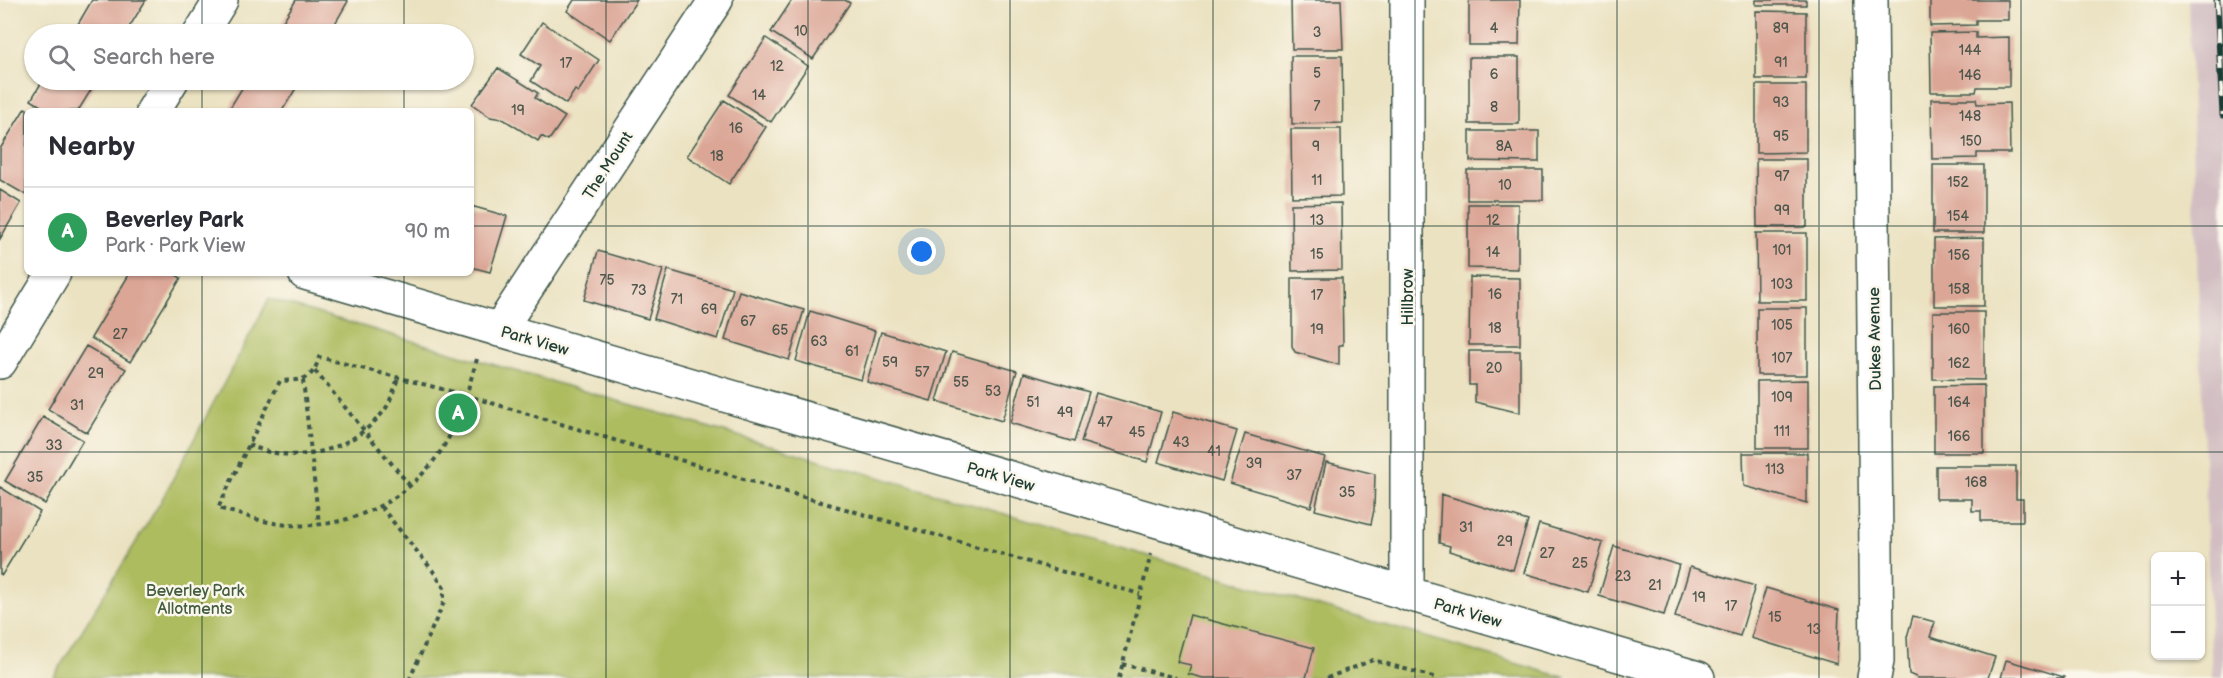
<!DOCTYPE html>
<meta charset="utf-8">
<style>
body{margin:0;font-family:"Balsamiq Sans",sans-serif;background:#f7f7f7;color:#2b2b33}
.controls{position:absolute;right:18px;bottom:18px;display:grid;overflow:hidden;border-radius:9px;box-shadow:0 2px 4px #0004}
.controls button{width:54px;height:54px;display:grid;place-items:center;padding:0;border:0;border-bottom:2px solid #e1e1e2;background:#fff;color:#2b2b33;font:30px sans-serif}
.you{position:absolute;left:922px;top:252px;width:21px;height:21px;margin:-15px;border:4px solid #fff;border-radius:50%;background:#1a73e8;box-shadow:0 0 0 9px #1a73e833}
.badge{display:grid;place-items:center;width:39px;height:39px;border-radius:50%;background:#db2777;color:#fff;font-size:20px;font-weight:700}
.pin{position:absolute;translate:-50% -50%;border:3px solid #fff;box-shadow:0 2px 6px #0006}
.list{margin:0;padding:0;list-style:none}
h2{display:flex;justify-content:space-between;align-items:center;height:78px;margin:0;padding:0 24px;font-size:26px}
h2 small{font-size:20px;font-weight:400;color:#7c7c81}
.list li{display:grid;grid-template-columns:39px 1fr auto;gap:18px;align-items:center;box-sizing:border-box;height:90px;padding:0 24px;border-top:2px solid #e1e1e2}
.list b{display:block;font-size:22px;white-space:nowrap}
.list p{margin:0;font-size:20px;white-space:nowrap;color:#7c7c81}
.list em{font-size:20px;font-style:normal;color:#7c7c81}
.icon{flex:none;width:33px;height:33px;fill:none;stroke:currentColor;stroke-width:2;stroke-linecap:round;stroke-linejoin:round}
.map{position:relative;flex:none;width:2223px;height:678px;overflow:hidden}
.search{position:absolute;background:#fff;box-shadow:0 2px 4px #0004;left:24px;top:24px;width:450px;height:66px;display:flex;align-items:center;gap:15px;box-sizing:border-box;padding:0 21px;border-radius:33px;color:#7c7c81;font-size:22px}
.panel{position:absolute;background:#fff;box-shadow:0 2px 4px #0004;left:24px;top:108px;width:450px;height:168px;border-radius:9px}
.map>svg:first-child{display:block}
</style>
<div class="map">
<svg width="2223" height="678" viewBox="0 0 2223 678">
<rect width="100%" height="100%" fill="#fbf7ec"/>
<filter id="ink" filterUnits="userSpaceOnUse"><feTurbulence type="fractalNoise" baseFrequency=".0167" numOctaves="2"/><feDisplacementMap in="SourceGraphic" scale="12" xChannelSelector="R" yChannelSelector="G"/><feConvolveMatrix kernelMatrix="1 2 1 2 8 2 1 2 1" color-interpolation-filters="sRGB"/></filter>
<filter id="wash" filterUnits="userSpaceOnUse"><feTurbulence type="fractalNoise" baseFrequency=".008" numOctaves="4" result="noise"/><feDisplacementMap in="SourceGraphic" scale="24" xChannelSelector="R" yChannelSelector="G"/><feGaussianBlur stdDeviation="1.35" result="paint"/><feColorMatrix in="noise" values="0 0 0 0 0 0 0 0 0 0 0 0 0 0 0 0 0 1.4 0 .05"/><feComposite in="paint" operator="in"/></filter>
<g filter="url(#wash)">
<rect width="100%" height="100%" fill="#ebe2c1"/>
<path fill="#d2bec2" d="M 2188,0 L 2223,0 L 2223,678 L 2212,678 Z"/>
<path fill="#adbc5f" stroke="#667c4a" stroke-width="1.5" d="M 269,299 L 1566,678 L 53,678 L 160,503 Z"/>
<g id="blocks">
<path fill="#dba696" d="M 92,0 L 146,0 L 125,34 L 80,34 L 74,31 Z
M 296,0 L 346,0 L 348,1 L 329,34 L 275,34 Z
M 574,0 L 637,0 L 610,40 L 567,11 Z
M 792,0 L 845,0 L 850,3 L 813,59 L 771,32 Z
M 1291,0 L 1341,0 L 1343,49 L 1292,49 Z
M 1469,0 L 1520,0 L 1519,45 L 1469,45 Z
M 1756,0 L 1806,0 L 1806,5 L 1756,5 Z
M 1930,0 L 2008,0 L 2008,20 L 1976,20 L 1976,25 L 1930,26 Z
M 1756,11 L 1806,12 L 1806,79 L 1756,79 Z
M 542,22 L 599,60 L 578,92 L 575,90 L 566,104 L 531,81 L 540,66 L 521,54 Z
M 1976,32 L 1976,38 L 2009,37 L 2009,87 L 1977,87 L 1976,92 L 1931,92 L 1930,33 Z
M 766,38 L 808,66 L 771,122 L 729,95 Z
M 1291,56 L 1342,56 L 1343,123 L 1292,124 Z
M 1469,57 L 1519,57 L 1519,124 L 1469,124 Z
M 498,68 L 538,93 L 535,98 L 565,117 L 549,140 L 541,136 L 538,141 L 503,119 L 490,117 L 472,104 Z
M 43,80 L 97,80 L 78,111 L 49,111 L 31,100 Z
M 247,80 L 301,80 L 282,111 L 228,111 Z
M 1756,85 L 1806,85 L 1806,152 L 1756,153 Z
M 1931,99 L 1976,99 L 1977,104 L 2009,103 L 2010,153 L 1977,153 L 1977,158 L 1932,159 Z
M 724,100 L 766,127 L 729,184 L 687,156 Z
M 25,108 L 27,109 L 26,195 L 0,180 L 0,149 Z
M 1291,129 L 1341,129 L 1342,196 L 1292,197 Z
M 1470,131 L 1539,131 L 1539,162 L 1470,161 Z
M 1756,159 L 1807,159 L 1807,227 L 1757,227 Z
M 1933,165 L 1984,165 L 1984,233 L 1933,233 Z
M 1467,170 L 1543,170 L 1543,200 L 1467,200 Z
M 0,190 L 21,203 L 0,239 Z
M 1341,203 L 1342,270 L 1292,271 L 1291,204 Z
M 1468,204 L 1518,204 L 1518,269 L 1468,268 Z
M 471,206 L 507,216 L 490,272 L 471,267 Z
M 1756,233 L 1807,233 L 1807,301 L 1757,301 Z
M 1984,238 L 1984,306 L 1934,306 L 1934,239 Z
M 598,251 L 663,270 L 648,319 L 584,300 Z
M 668,270 L 733,289 L 718,339 L 654,319 Z
M 130,273 L 173,273 L 181,278 L 130,362 L 91,338 Z
M 1470,277 L 1520,278 L 1520,345 L 1469,345 Z
M 1292,278 L 1342,278 L 1343,345 L 1339,345 L 1339,365 L 1295,352 L 1292,346 Z
M 739,291 L 804,310 L 789,360 L 725,340 Z
M 1757,308 L 1807,308 L 1807,375 L 1757,375 Z
M 810,311 L 875,331 L 861,380 L 796,361 Z
M 1933,312 L 1984,312 L 1984,380 L 1933,379 Z
M 881,332 L 946,352 L 931,401 L 867,382 Z
M 86,346 L 126,369 L 87,433 L 48,409 Z
M 1469,351 L 1520,351 L 1520,413 L 1475,402 L 1475,385 L 1469,385 Z
M 952,352 L 1017,371 L 1002,421 L 937,401 Z
M 1024,373 L 1089,392 L 1074,442 L 1010,423 Z
M 1808,380 L 1808,448 L 1757,448 L 1757,381 Z
M 1984,385 L 1984,453 L 1934,453 L 1934,386 Z
M 1096,393 L 1161,412 L 1147,462 L 1081,442 Z
M 1173,412 L 1237,431 L 1222,481 L 1158,462 Z
M 43,417 L 83,440 L 45,504 L 5,481 Z
M 1245,434 L 1325,457 L 1311,507 L 1230,483 Z
M 1743,453 L 1807,453 L 1807,503 L 1744,486 Z
M 1326,462 L 1375,474 L 1374,510 L 1371,524 L 1315,510 Z
M 1936,466 L 2016,466 L 2016,499 L 2023,499 L 2023,521 L 1981,521 L 1981,511 L 1972,511 L 1972,499 L 1936,499 Z
M 0,487 L 40,512 L 2,575 L 0,574 Z
M 1441,494 L 1528,521 L 1513,570 L 1449,551 L 1450,546 L 1439,543 Z
M 1539,524 L 1603,543 L 1588,592 L 1524,573 Z
M 1614,546 L 1679,565 L 1664,615 L 1599,596 Z
M 1690,567 L 1755,586 L 1740,636 L 1675,617 Z
M 1766,588 L 1839,610 L 1837,664 L 1751,638 Z
M 1190,615 L 1314,648 L 1306,678 L 1203,678 L 1188,674 L 1191,665 L 1177,662 Z
M 1913,616 L 1935,622 L 1930,637 L 1995,657 L 1988,678 L 1918,678 L 1909,674 L 1907,637 Z
M 2006,660 L 2064,677 L 2064,678 L 2001,678 Z"/>
</g>
</g>
<g filter="url(#ink)">
<use href="#blocks" fill-opacity="0" stroke="#3e5649" stroke-width="1.5"/>
<g fill="none" stroke-linecap="round" stroke-linejoin="round">
<g stroke="#3e5649" stroke-width="36">
<path id="street" d="M 1407,0 L 1407,594
M 1871,0 L 1877,661 L 1874,678
M 200,34 L 221,0
M 153,111 L 172,80
M 305,273 L 1698,678
M 499,330 L 716,0
M 0,362 L 54,273"/>
</g>
<path stroke="#3e5649" stroke-width="4" stroke-dasharray="4.5 4.5" stroke-linecap="butt" d="M 477,359 C 469,385 462,414 449,437 C 417,498 349,533 280,524 C 259,521 239,514 218,508 L 280,381 C 302,380 313,381 319,357 L 465,395 L 783,491 L 1140,594
M 315,371 L 411,487
M 303,380 L 319,524
M 248,445 C 257,448 266,452 275,453 C 316,461 362,442 386,408 C 391,400 395,387 398,378
M 381,507 L 433,571 L 444,588 L 444,602 L 410,678
M 1122,664 L 1176,678
M 1119,678 L 1151,554
M 1327,678 L 1373,660 L 1437,678"/>
<use href="#street" stroke="#fff" stroke-width="33"/>
<g stroke="#1f3d34" stroke-width="7">
<path id="rail" d="M 2217,0 L 2223,115"/>
</g>
<use href="#rail" stroke="#fbf7ec" stroke-width="4.5" stroke-dasharray="14" stroke-linecap="butt"/>
</g>
</g>
<path fill="none" stroke="#1f3d34" stroke-width="1.5" stroke-opacity="0.55" d="M 202,0 L 202,34M 404,0 L 404,34M 606,0 L 606,678M 808,0 L 808,678M 1010,0 L 1010,678M 1213,0 L 1213,678M 1415,0 L 1415,678M 1617,0 L 1617,678M 1819,0 L 1819,678M 2021,0 L 2021,678M 202,80 L 202,111M 404,80 L 404,111M 0,226 L 27,226M 471,226 L 2223,226M 202,273 L 202,678M 404,273 L 404,678M 0,452 L 2223,452"/>
<g text-anchor="middle" stroke-width="5" stroke-linejoin="round" paint-order="stroke">
<g font-size="14" fill="#4e574c">
<text x="1494" y="33">4</text>
<text x="1781" y="33">89</text>
<text x="801" y="36">10</text>
<text x="1317" y="37">3</text>
<text x="1970" y="55">144</text>
<text x="1781" y="67">91</text>
<text x="566" y="68">17</text>
<text x="777" y="71">12</text>
<text x="1317" y="78">5</text>
<text x="1494" y="79">6</text>
<text x="1970" y="80">146</text>
<text x="759" y="100">14</text>
<text x="1781" y="107">93</text>
<text x="1317" y="111">7</text>
<text x="1494" y="112">8</text>
<text x="518" y="115">19</text>
<text x="1970" y="121">148</text>
<text x="736" y="133">16</text>
<text x="1781" y="141">95</text>
<text x="1971" y="146">150</text>
<text x="1316" y="151">9</text>
<text x="1504" y="151">8A</text>
<text x="717" y="161">18</text>
<text x="1782" y="181">97</text>
<text x="1317" y="185">11</text>
<text x="1958" y="187">152</text>
<text x="1505" y="190">10</text>
<text x="1782" y="215">99</text>
<text x="1958" y="221">154</text>
<text x="1317" y="225">13</text>
<text x="1493" y="225">12</text>
<text x="1782" y="255">101</text>
<text x="1493" y="257">14</text>
<text x="1317" y="259">15</text>
<text x="1959" y="260">156</text>
<text x="607" y="285">75</text>
<text x="1782" y="289">103</text>
<text x="1959" y="294">158</text>
<text x="639" y="295">73</text>
<text x="1495" y="299">16</text>
<text x="1317" y="300">17</text>
<text x="677" y="304">71</text>
<text x="709" y="314">69</text>
<text x="748" y="326">67</text>
<text x="1782" y="330">105</text>
<text x="1495" y="333">18</text>
<text x="1317" y="334">19</text>
<text x="1959" y="334">160</text>
<text x="780" y="335">65</text>
<text x="120" y="339">27</text>
<text x="819" y="346">63</text>
<text x="852" y="356">61</text>
<text x="1782" y="363">107</text>
<text x="890" y="367">59</text>
<text x="1959" y="368">162</text>
<text x="1494" y="373">20</text>
<text x="922" y="377">57</text>
<text x="96" y="378">29</text>
<text x="961" y="387">55</text>
<text x="993" y="396">53</text>
<text x="1782" y="402">109</text>
<text x="1033" y="407">51</text>
<text x="1959" y="407">164</text>
<text x="77" y="410">31</text>
<text x="1065" y="417">49</text>
<text x="1105" y="427">47</text>
<text x="1782" y="436">111</text>
<text x="1137" y="437">45</text>
<text x="1959" y="441">166</text>
<text x="1181" y="447">43</text>
<text x="54" y="450">33</text>
<text x="1214" y="456">41</text>
<text x="1254" y="468">39</text>
<text x="1775" y="474">113</text>
<text x="1294" y="480">37</text>
<text x="35" y="482">35</text>
<text x="1976" y="487">168</text>
<text x="1347" y="497">35</text>
<text x="1466" y="532">31</text>
<text x="1505" y="546">29</text>
<text x="1547" y="558">27</text>
<text x="1580" y="568">25</text>
<text x="1623" y="581">23</text>
<text x="1655" y="590">21</text>
<text x="1699" y="602">19</text>
<text x="1731" y="611">17</text>
<text x="1775" y="622">15</text>
<text x="1814" y="634">13</text>
</g>
<g font-size="16" fill="#1f3d34" stroke="#fbf7ec">
<text transform="translate(607 165) rotate(-57)" y="6">The Mount</text>
<text transform="translate(1407 297) rotate(-90)" y="6">Hillbrow</text>
<text transform="translate(1874 339) rotate(-91)" y="6">Dukes Avenue</text>
<text transform="translate(535 340) rotate(16)" y="6">Park View</text>
<text transform="translate(1001 476) rotate(16)" y="6">Park View</text>
<text transform="translate(1468 612) rotate(16)" y="6">Park View</text>
</g>
<g font-size="16" fill="#425d3f" stroke="#fbf7ec">
<text x="195" y="596">Beverley Park<tspan x="195" dy="18">Allotments</tspan></text>
</g>
</g>
</svg>
<div class="controls">
<button>+</button>
<button>−</button>
</div>
<div class="you"></div>
<div class="pin badge" style="left:458px;top:413px;background:#2e9e5b">A</div>
<div class="search"><svg class="icon" aria-label="search" viewBox="0 0 24 24"><circle cx="10" cy="10" r="6"/><path d="M15 15l6 6"/></svg>Search here</div>
<section class="panel">
<h2>Nearby<small></small></h2>
<ul class="list">
<li><span class="badge" style="background:#2e9e5b">A</span><div><b>Beverley Park</b><p>Park · Park View</p></div><em>90 m</em></li>
</ul>
</section>
</div>
